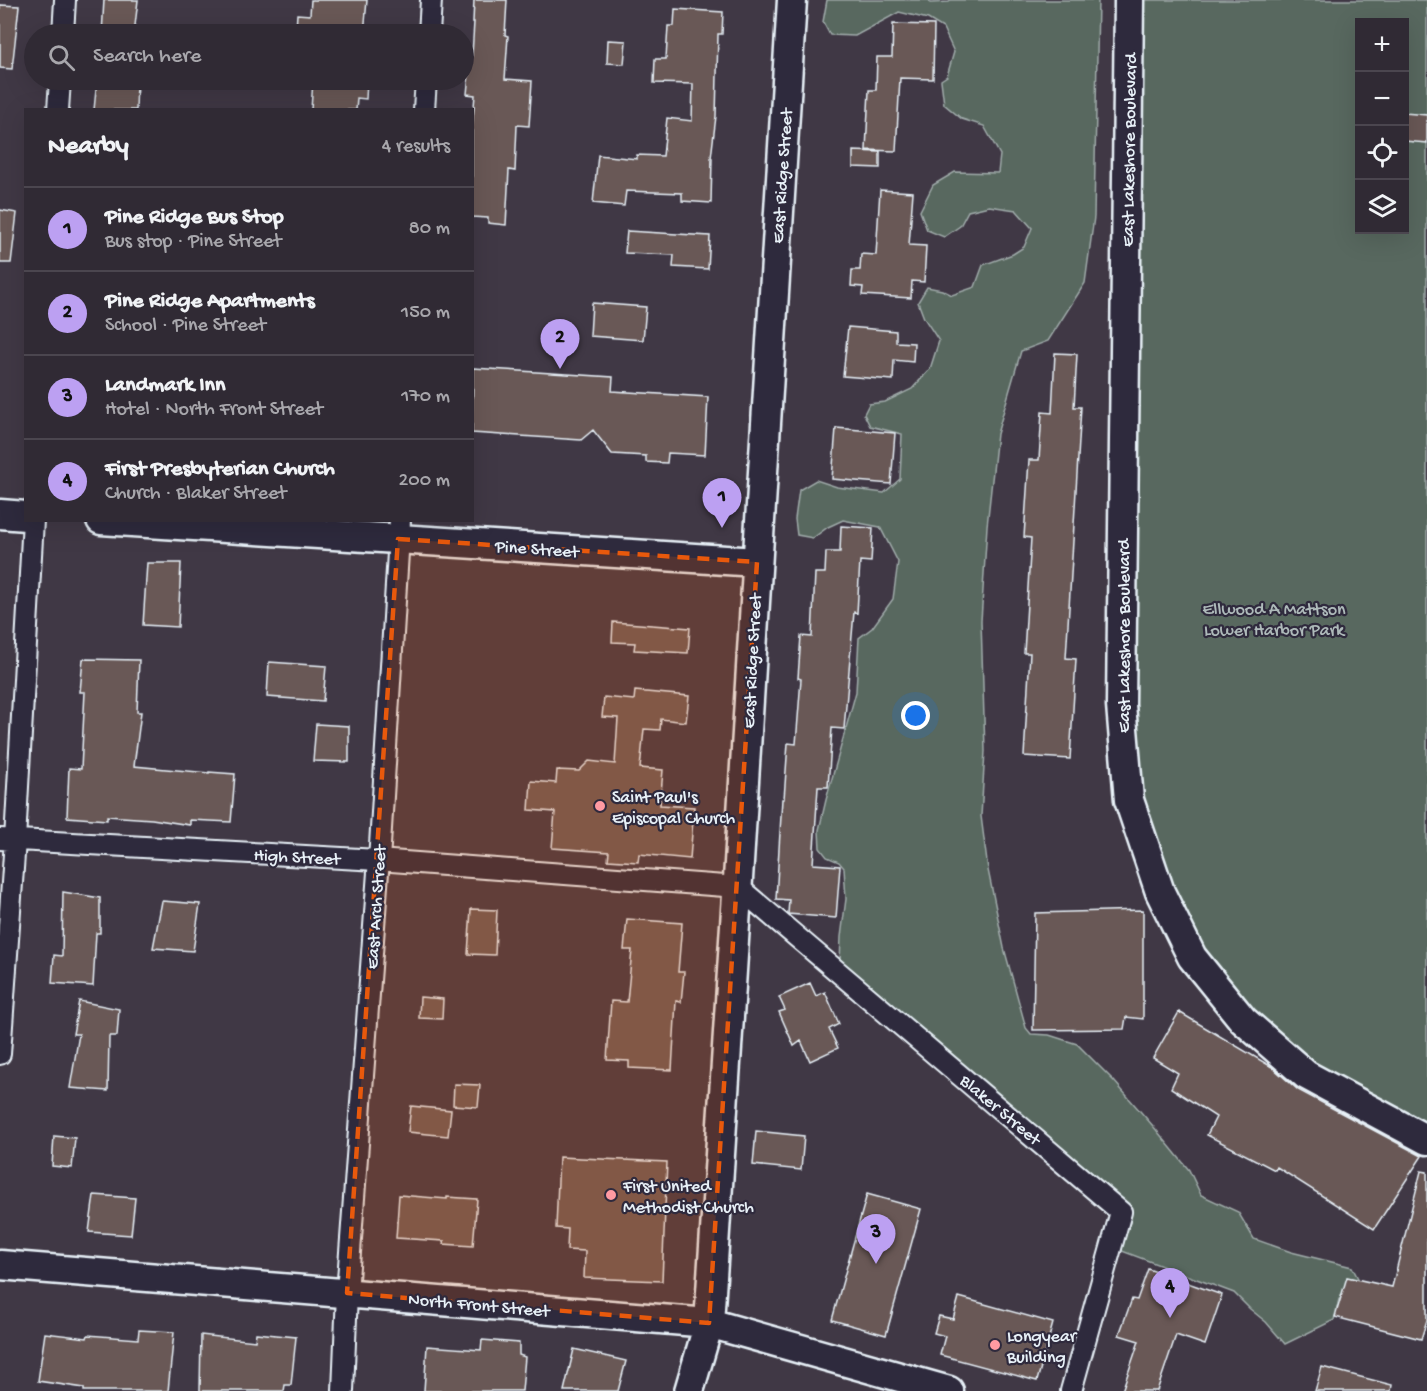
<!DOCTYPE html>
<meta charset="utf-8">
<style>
body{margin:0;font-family:"Gochi Hand",sans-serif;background:#38323c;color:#f1f3f6}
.controls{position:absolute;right:18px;top:18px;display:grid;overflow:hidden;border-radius:0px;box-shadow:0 6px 24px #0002}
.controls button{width:54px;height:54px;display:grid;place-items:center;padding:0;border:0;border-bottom:2px solid #4b464f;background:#302a34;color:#f1f3f6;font:30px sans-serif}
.you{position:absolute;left:916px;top:716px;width:21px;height:21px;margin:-15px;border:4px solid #fff;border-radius:50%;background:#1a73e8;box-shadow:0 0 0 9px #1a73e833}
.badge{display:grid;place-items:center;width:39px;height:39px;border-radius:50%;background:#bca0f2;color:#111;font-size:20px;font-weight:700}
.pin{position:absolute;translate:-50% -50px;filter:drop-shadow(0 2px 3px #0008)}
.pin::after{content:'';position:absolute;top:32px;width:21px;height:18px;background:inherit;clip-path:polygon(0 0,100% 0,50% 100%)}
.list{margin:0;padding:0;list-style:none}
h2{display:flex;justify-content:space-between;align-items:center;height:78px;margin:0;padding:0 24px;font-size:26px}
h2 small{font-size:20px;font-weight:400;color:#a8a7ac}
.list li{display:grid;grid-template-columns:39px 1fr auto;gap:18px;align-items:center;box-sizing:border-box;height:84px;padding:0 24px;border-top:2px solid #4b464f}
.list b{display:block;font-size:22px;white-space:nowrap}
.list p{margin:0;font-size:20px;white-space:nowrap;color:#a8a7ac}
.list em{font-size:20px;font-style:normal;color:#a8a7ac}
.icon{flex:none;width:33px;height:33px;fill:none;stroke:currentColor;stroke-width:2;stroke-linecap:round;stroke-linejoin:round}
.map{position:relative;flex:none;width:1427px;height:1391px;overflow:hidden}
.search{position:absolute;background:#302a34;box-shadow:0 6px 24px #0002;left:24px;top:24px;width:450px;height:66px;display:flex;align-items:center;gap:15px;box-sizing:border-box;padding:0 21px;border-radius:33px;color:#a8a7ac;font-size:22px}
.panel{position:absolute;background:#302a34;box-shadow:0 6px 24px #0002;left:24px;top:108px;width:450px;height:414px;border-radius:0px}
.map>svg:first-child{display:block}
</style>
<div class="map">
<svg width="1427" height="1391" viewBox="0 0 1427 1391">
<rect width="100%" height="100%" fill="#403845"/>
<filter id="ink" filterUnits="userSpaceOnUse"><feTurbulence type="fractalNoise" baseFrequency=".0167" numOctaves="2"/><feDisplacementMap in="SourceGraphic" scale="12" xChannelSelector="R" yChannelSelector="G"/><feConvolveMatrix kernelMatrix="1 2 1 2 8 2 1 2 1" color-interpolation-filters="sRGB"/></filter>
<g filter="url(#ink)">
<path fill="#58675e" stroke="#a0acab" stroke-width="1.5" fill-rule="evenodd" d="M 827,0 L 929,0 L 930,3 L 949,2 L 951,0 L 1098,0 L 1094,217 L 1085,283 L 1048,341 L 1021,351 L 997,434 L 987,526 L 981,621 L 985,751 L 981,816 L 988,870 L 1004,948 L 1026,1028 L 1031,1034 L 1049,1035 L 1077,1044 L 1114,1081 L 1153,1126 L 1189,1170 L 1201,1195 L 1238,1212 L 1254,1239 L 1291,1252 L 1352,1267 L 1361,1284 L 1347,1297 L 1339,1299 L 1334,1320 L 1285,1344 L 1266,1322 L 1250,1309 L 1234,1293 L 1122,1251 L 1121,1239 L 1131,1221 L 1127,1205 L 840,963 L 841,937 L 846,899 L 844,868 L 839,862 L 827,857 L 820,848 L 819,830 L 826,800 L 856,692 L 859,638 L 872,628 L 893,599 L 898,562 L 880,527 L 843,520 L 828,527 L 813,538 L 797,535 L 795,519 L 799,490 L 816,480 L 837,487 L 884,493 L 900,479 L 902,434 L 870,426 L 864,414 L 869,404 L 885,402 L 912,389 L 930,369 L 939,341 L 924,318 L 918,302 L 927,287 L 942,290 L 952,295 L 975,287 L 983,265 L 1013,254 L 1024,247 L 1032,228 L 1016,210 L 989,206 L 968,211 L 960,226 L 944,237 L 927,230 L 920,211 L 933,185 L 955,172 L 998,173 L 1000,155 L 984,126 L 962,119 L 944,104 L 941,80 L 947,76 L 954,52 L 943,28 L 928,19 L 899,12 L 855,36 L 830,35 L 823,22 Z
M 1129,0 L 1427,0 L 1427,1140 L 1243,1020 L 1160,892 L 1121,705 ZM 1360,22 L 1404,22 L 1404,230 L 1360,230 Z"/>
<path fill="#695957" stroke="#e8f1f8" stroke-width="1.5" d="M 104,0 L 138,0 L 134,34 L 102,34 Z
M 311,0 L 367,0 L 364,34 L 300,34 L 300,32 L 296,30 L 297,14 L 310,15 Z
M 474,0 L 507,0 L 505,35 L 508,36 L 505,79 L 532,81 L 529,126 L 517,125 L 515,171 L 509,170 L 506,225 L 488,223 L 488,218 L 472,217 L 472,130 L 475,95 L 467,94 L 469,74 L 464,73 L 464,72 L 465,55 L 472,56 L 474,22 L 473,22 Z
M 0,5 L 19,6 L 12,69 L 0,68 Z
M 675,9 L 723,12 L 722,34 L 718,34 L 716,116 L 711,158 L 712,158 L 711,203 L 682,201 L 682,193 L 626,191 L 624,206 L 593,203 L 598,155 L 637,159 L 637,155 L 663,156 L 667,118 L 692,121 L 693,84 L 654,83 L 655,59 L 666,59 L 668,26 L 674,26 Z
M 893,24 L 934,25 L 933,79 L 900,78 L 896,151 L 866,150 L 869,90 L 876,90 L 877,57 L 892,57 Z
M 608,40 L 626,41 L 624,64 L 607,63 Z
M 97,80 L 137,80 L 136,110 L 94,110 Z
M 313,80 L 367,80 L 366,99 L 357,98 L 356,110 L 311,110 Z
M 1404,113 L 1427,115 L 1427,143 L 1404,141 Z
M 853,151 L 880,152 L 880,168 L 853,167 Z
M 880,190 L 913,192 L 909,245 L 926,246 L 924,282 L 912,281 L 911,298 L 862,295 L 863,287 L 851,286 L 852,270 L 860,270 L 861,254 L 876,255 Z
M 0,210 L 17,213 L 11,263 L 0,263 Z
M 627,231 L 710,236 L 708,269 L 673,267 L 674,255 L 625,253 Z
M 592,303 L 646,307 L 643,340 L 590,336 Z
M 848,327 L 896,331 L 896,342 L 914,343 L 913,362 L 894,360 L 893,380 L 843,376 Z
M 1055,353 L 1077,354 L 1074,407 L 1081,407 L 1066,658 L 1076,659 L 1070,759 L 1024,756 L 1030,653 L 1024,653 L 1031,538 L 1024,537 L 1029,460 L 1039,460 L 1042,412 L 1052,413 Z
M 473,368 L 613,377 L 612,391 L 708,397 L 705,455 L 668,453 L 667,463 L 646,462 L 646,456 L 612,454 L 593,430 L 581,440 L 472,433 Z
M 836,428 L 895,433 L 891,484 L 832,479 Z
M 841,526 L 873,528 L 871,562 L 860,561 L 857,613 L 854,612 L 844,729 L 832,728 L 828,787 L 818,787 L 813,864 L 840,866 L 836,918 L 788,914 L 789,900 L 776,899 L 782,799 L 784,799 L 788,743 L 796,744 L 801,679 L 798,678 L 801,636 L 812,637 L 815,573 L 825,573 L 826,552 L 840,552 Z
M 147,563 L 181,563 L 178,627 L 143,625 Z
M 613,622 L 690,628 L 688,653 L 634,650 L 635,643 L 612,642 Z
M 83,659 L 139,660 L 137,712 L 141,712 L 134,766 L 209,773 L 209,772 L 235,774 L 231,822 L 190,820 L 190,825 L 152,819 L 107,816 L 107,820 L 67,817 L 69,768 L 81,769 L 85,692 L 80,692 Z
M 269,662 L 326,666 L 323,701 L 267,697 Z
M 635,691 L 689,696 L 686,722 L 661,719 L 660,730 L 644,729 L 640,768 L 663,770 L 660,805 L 694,807 L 690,859 L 639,854 L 638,862 L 608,860 L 609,852 L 552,848 L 555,812 L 529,810 L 531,781 L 556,783 L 557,770 L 579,771 L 589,761 L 615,764 L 618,718 L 602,717 L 604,697 L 634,700 Z
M 316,724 L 349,726 L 349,762 L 313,761 Z
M 63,892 L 100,898 L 100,933 L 96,933 L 93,986 L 52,983 L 54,955 L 62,956 Z
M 162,901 L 200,904 L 193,951 L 153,948 Z
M 471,909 L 497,910 L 495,955 L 468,954 Z
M 1143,910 L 1143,1019 L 1126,1017 L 1124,1029 L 1033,1030 L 1035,913 Z
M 627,919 L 682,923 L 678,972 L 684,972 L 681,1002 L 676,1001 L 672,1070 L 629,1068 L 629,1061 L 607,1060 L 611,1001 L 627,1002 L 632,950 L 624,950 Z
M 810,983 L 816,996 L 825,992 L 839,1024 L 829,1029 L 838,1048 L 810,1061 L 801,1041 L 794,1046 L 779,1012 L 785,1010 L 779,997 Z
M 420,997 L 443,999 L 442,1019 L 419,1018 Z
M 79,1001 L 119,1009 L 117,1036 L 109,1036 L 108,1091 L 70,1088 L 79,1034 L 73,1034 Z
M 1179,1012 L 1272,1067 L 1298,1090 L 1422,1156 L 1374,1229 L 1277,1167 L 1275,1170 L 1207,1135 L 1216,1117 L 1171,1088 L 1178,1073 L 1153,1058 Z
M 454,1084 L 480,1085 L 478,1107 L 453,1105 Z
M 411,1106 L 451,1110 L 448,1136 L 408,1132 Z
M 756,1131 L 804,1136 L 801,1170 L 753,1165 Z
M 54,1136 L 75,1138 L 72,1168 L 52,1166 Z
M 559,1157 L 667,1162 L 662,1281 L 584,1278 L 585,1251 L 567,1250 L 568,1229 L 556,1228 Z
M 1421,1171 L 1427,1172 L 1427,1320 L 1421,1339 L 1335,1317 L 1347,1277 L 1392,1287 Z
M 867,1194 L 921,1209 L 886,1335 L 832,1320 Z
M 94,1195 L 135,1198 L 131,1235 L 89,1232 Z
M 399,1195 L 447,1199 L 447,1197 L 477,1199 L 473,1246 L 443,1244 L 444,1241 L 396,1238 Z
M 1148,1269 L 1222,1295 L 1205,1345 L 1176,1335 L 1157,1391 L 1122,1391 L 1139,1341 L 1119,1335 L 1132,1299 L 1137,1300 Z
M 959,1297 L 1053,1323 L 1037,1381 L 940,1355 L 945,1336 L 934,1333 L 939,1316 L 953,1319 Z
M 139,1330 L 174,1332 L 168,1391 L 84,1391 L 84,1388 L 38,1381 L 45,1333 L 87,1338 L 88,1335 L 138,1339 Z
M 256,1333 L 296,1337 L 291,1385 L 285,1385 L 284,1391 L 200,1391 L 201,1335 L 255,1341 Z
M 482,1340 L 519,1343 L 519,1355 L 525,1357 L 522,1391 L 424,1391 L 427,1346 L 481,1350 Z
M 574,1349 L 626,1361 L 618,1391 L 564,1391 Z
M 1322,1367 L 1392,1385 L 1391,1391 L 1315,1391 Z"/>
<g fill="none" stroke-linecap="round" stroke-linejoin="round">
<g stroke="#e8f1f8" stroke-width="24">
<path id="street" d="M 63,34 L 65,0
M 429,34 L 431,0
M 58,110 L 60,80
M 424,110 L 426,80
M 0,839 L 378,860 L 738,887 L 1121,1212 L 1071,1391
M 0,1054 L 15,840 L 33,520
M 343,1391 L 347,1293 L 380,845 L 400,520"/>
</g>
<g stroke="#e8f1f8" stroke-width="33">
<path id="secondary" d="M 1129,0 L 1121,705 L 1129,800 L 1160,892 L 1192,957 L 1243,1020 L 1306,1075 L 1427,1140
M 0,514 L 26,516
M 101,520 L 757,562
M 0,1265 L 709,1323 L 949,1391
M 689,1391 L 709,1323 L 738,879 L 792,0"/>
</g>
<use href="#street" stroke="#2f2a3d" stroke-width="20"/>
<use href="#secondary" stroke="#2f2a3d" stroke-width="28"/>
</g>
</g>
<path fill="#e8590c" fill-opacity="0.2" stroke="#e8590c" stroke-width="4.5" stroke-dasharray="12 8" stroke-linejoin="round" d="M 398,539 L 757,562 L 709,1323 L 347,1293 Z"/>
<g fill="#ff9aa2" stroke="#2f2a3d" stroke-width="2">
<circle cx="600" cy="806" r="6"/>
<circle cx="611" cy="1195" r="6"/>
<circle cx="995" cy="1345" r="6"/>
</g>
<g text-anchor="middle" stroke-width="4.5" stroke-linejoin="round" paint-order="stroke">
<g font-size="18" fill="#e8f1f8" stroke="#2f2a3d">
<text transform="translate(1128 150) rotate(-89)" y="6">East Lakeshore Boulevard</text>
<text transform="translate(781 176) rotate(-86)" y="6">East Ridge Street</text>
<text transform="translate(537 548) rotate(4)" y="6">Pine Street</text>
<text transform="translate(1123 636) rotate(-90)" y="6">East Lakeshore Boulevard</text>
<text transform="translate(751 661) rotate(-87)" y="6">East Ridge Street</text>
<text transform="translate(297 856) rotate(3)" y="6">High Street</text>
<text transform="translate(375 907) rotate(-86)" y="6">East Arch Street</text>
<text transform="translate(1001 1109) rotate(40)" y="6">Blaker Street</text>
<text transform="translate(479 1304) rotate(5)" y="6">North Front Street</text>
</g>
<g font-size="18" fill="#aebaba" stroke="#2f2a3d">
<text x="1274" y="614">Ellwood A Mattson<tspan x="1274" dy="21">Lower Harbor Park</tspan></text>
</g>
<g font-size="18" fill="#e8f1f8" stroke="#2f2a3d" text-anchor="start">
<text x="612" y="802">Saint Paul's<tspan x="612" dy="21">Episcopal Church</tspan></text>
<text x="623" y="1191">First United<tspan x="623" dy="21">Methodist Church</tspan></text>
<text x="1007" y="1341">Longyear<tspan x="1007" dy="21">Building</tspan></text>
</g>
</g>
</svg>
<div class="controls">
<button>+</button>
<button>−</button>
<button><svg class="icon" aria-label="locate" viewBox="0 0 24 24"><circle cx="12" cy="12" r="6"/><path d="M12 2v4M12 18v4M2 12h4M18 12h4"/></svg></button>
<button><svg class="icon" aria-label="layers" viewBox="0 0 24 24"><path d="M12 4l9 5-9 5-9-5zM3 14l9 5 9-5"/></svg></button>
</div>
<div class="you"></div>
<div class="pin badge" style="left:722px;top:528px">1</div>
<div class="pin badge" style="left:560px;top:369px">2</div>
<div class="pin badge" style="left:876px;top:1264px">3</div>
<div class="pin badge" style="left:1170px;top:1318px">4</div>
<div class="search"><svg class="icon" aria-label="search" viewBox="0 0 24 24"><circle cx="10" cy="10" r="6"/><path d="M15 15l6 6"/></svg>Search here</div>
<section class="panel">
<h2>Nearby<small>4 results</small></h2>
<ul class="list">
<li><span class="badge">1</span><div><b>Pine Ridge Bus Stop</b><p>Bus stop · Pine Street</p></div><em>80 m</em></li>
<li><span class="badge">2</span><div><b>Pine Ridge Apartments</b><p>School · Pine Street</p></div><em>150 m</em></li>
<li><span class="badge">3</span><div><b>Landmark Inn</b><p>Hotel · North Front Street</p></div><em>170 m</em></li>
<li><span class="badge">4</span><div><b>First Presbyterian Church</b><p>Church · Blaker Street</p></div><em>200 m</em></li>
</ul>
</section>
</div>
